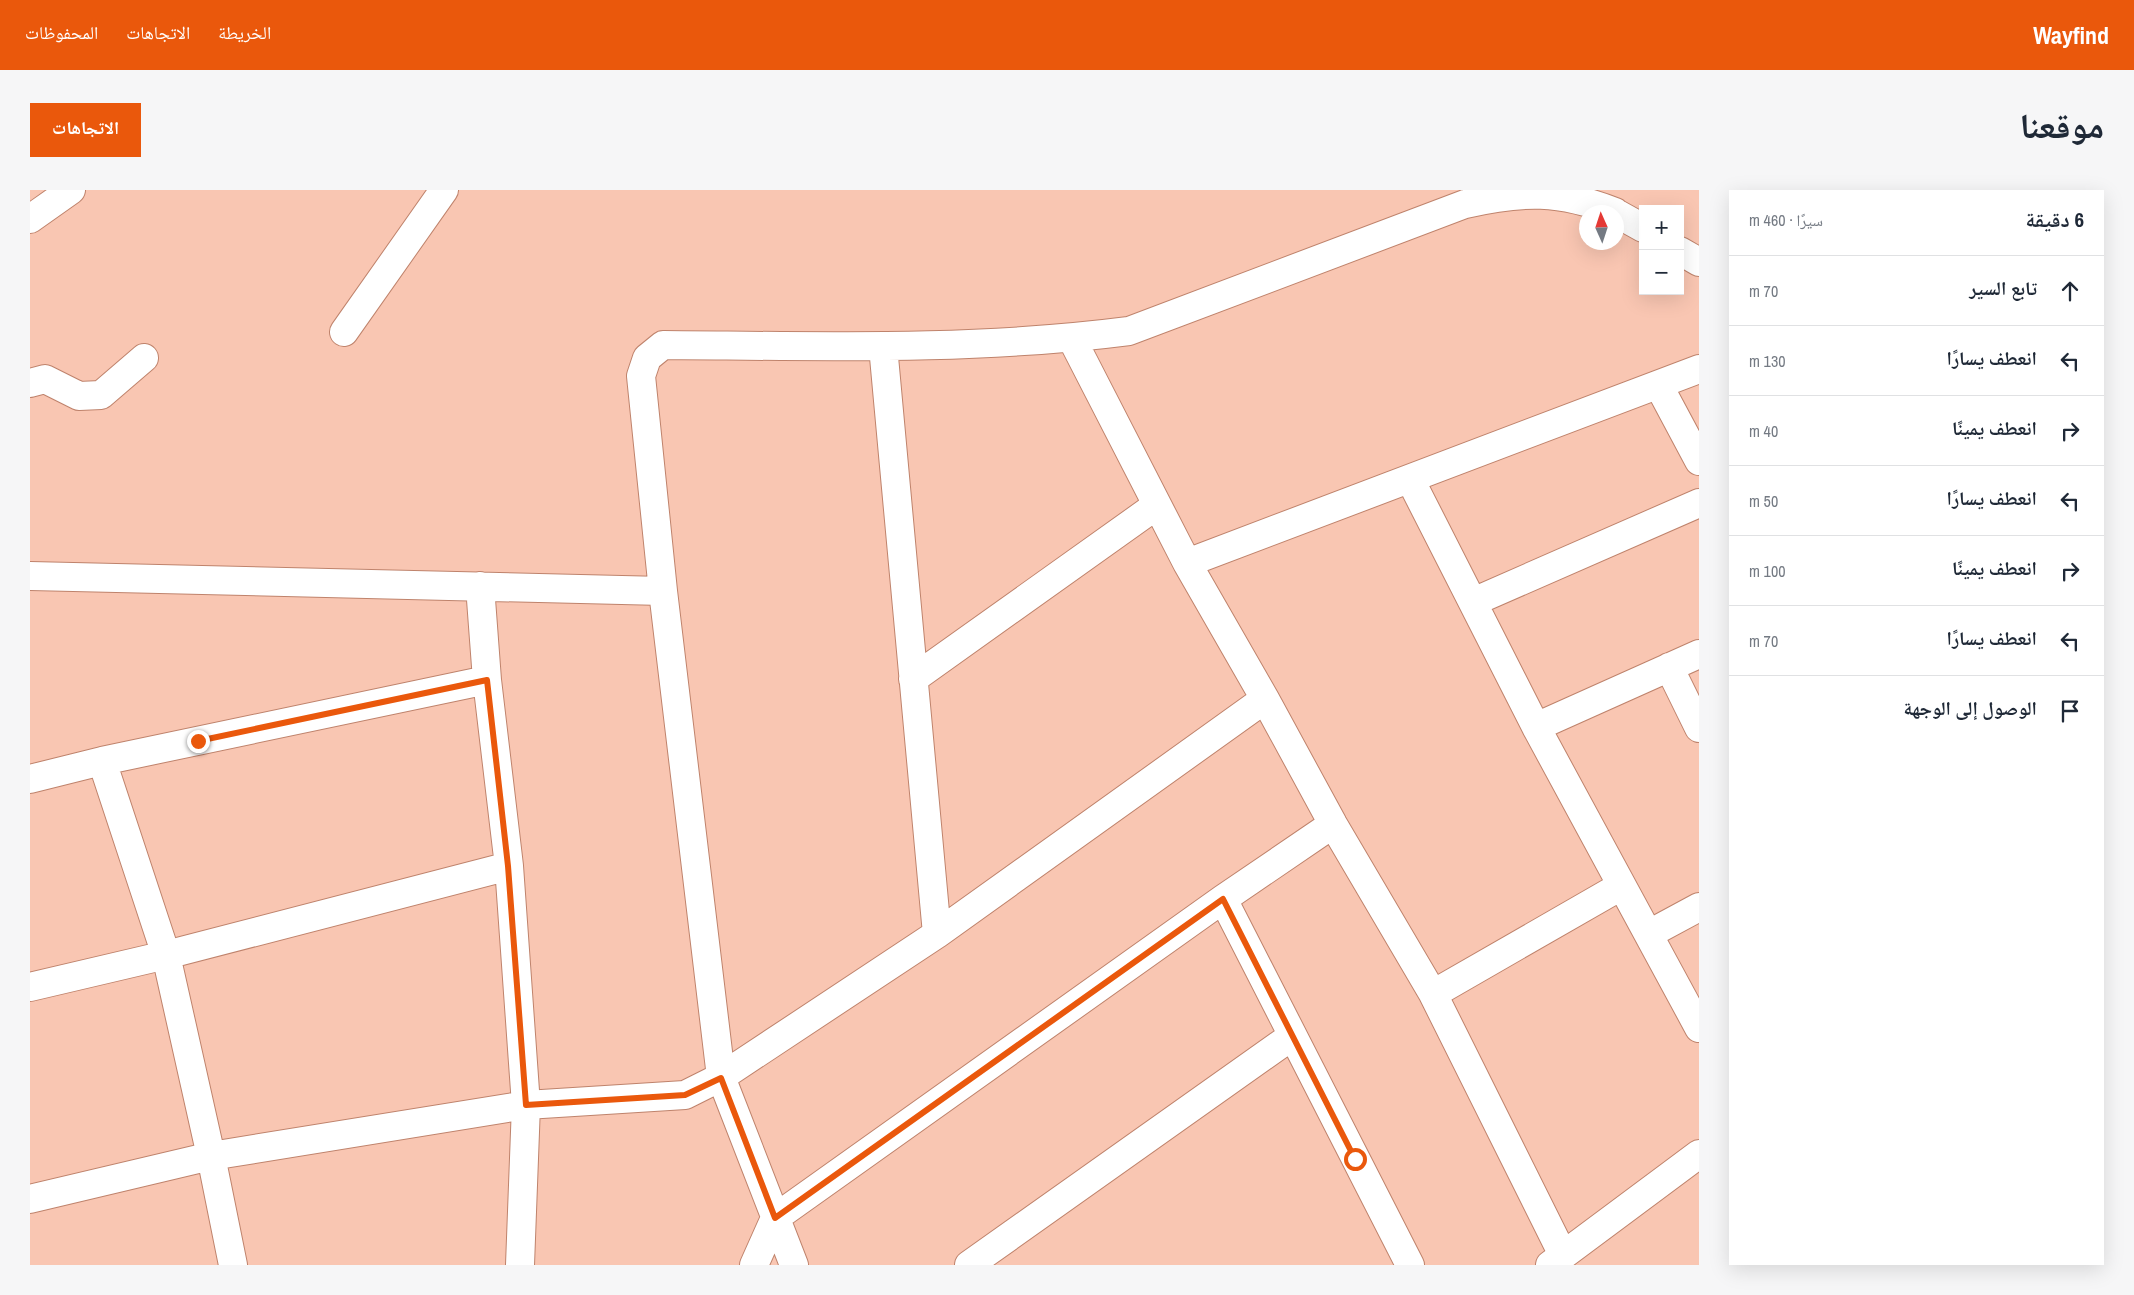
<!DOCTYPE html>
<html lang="ar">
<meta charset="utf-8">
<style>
body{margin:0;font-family:"Archivo Narrow","Noto Naskh Arabic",sans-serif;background:#f6f6f7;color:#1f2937;direction:rtl}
.controls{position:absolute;right:15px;top:15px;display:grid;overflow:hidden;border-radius:0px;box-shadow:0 5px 20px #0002}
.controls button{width:45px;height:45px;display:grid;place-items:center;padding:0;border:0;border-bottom:1px solid #e0e1e3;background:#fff;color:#1f2937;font:25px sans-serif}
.compass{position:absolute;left:1549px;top:15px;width:45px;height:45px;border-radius:50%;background:#fff;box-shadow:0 5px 20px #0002;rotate:357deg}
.stop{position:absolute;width:15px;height:15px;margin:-11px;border:4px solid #ea580c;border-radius:50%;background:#fff}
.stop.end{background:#ea580c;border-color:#fff;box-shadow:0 1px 5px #0008}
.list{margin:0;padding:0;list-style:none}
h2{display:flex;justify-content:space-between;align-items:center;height:65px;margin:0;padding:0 20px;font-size:21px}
h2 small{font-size:16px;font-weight:400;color:#747a83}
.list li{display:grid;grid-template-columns:32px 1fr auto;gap:15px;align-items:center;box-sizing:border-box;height:70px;padding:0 20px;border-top:1px solid #e0e1e3}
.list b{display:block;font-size:19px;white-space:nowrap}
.list em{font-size:16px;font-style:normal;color:#747a83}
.icon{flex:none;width:28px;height:28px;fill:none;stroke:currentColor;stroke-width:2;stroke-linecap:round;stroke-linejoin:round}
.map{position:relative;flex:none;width:1669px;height:1075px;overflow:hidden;direction:ltr;border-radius:0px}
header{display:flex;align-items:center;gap:30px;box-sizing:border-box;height:70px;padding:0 25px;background:#ea580c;color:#fff}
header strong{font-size:24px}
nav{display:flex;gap:28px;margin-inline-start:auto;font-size:18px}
.intro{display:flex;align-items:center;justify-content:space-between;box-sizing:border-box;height:120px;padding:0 30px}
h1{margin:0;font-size:35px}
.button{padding:12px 22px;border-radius:0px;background:#ea580c;color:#fff;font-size:18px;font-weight:700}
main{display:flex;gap:30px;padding:0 30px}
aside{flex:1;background:#fff;border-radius:0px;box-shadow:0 5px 20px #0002}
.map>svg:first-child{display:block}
</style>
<header>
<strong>Wayfind</strong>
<nav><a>الخريطة</a><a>الاتجاهات</a><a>المحفوظات</a></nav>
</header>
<div class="intro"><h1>موقعنا</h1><a class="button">الاتجاهات</a></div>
<main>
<aside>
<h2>6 دقيقة<small>سيرًا · 460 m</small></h2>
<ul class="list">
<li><svg class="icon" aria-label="ahead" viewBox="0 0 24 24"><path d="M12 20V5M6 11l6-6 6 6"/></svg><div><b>تابع السير</b></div><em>70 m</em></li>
<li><svg class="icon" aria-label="left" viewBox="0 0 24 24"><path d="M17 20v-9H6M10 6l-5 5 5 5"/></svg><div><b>انعطف يسارًا</b></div><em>130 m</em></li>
<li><svg class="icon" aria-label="right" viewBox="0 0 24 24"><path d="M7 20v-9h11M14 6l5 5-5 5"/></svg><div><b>انعطف يمينًا</b></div><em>40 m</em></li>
<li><svg class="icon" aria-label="left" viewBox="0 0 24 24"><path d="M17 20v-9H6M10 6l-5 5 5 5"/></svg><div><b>انعطف يسارًا</b></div><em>50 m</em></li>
<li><svg class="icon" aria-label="right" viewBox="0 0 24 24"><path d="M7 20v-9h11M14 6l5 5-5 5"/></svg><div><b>انعطف يمينًا</b></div><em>100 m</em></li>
<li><svg class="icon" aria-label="left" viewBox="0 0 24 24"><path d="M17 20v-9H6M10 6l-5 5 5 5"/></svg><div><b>انعطف يسارًا</b></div><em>70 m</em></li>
<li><svg class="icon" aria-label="arrive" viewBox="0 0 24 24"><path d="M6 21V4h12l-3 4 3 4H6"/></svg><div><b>الوصول إلى الوجهة</b></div></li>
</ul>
</aside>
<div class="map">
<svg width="1669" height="1075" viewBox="0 0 1669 1075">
<rect width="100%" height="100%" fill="#f9c6b2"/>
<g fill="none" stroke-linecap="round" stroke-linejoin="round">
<g stroke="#bf836c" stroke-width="30">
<path id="minor" d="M 1586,23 L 1613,38
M 1650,61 L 1669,72
M 314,142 L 414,0
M 1042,149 L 1157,373 L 1235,509 L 1303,634 L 1403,804 L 1533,1065
M 853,156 L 907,744
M 0,193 L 15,189 L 49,206 L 71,205 L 114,168
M 1629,196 L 1669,271
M 1380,289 L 1506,537 L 1669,838
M 1157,373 L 1669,179
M 0,386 L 633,401
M 450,396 L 457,490 L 479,676 L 496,915 L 490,1075
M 1443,412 L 1669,313
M 1639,477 L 1669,538
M 883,489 L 1127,315
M 1506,537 L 1669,464
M 72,571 L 136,765 L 181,966 L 203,1075
M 0,589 L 72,571 L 457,490
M 1193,709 L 1380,1075
M 1619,744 L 1669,717
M 0,797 L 136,765 L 479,676
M 1403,804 L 1591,696
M 0,1009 L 181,966 L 496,915 L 655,905 L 691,887 L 907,744 L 1235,509
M 724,1075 L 745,1028 L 1193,709 L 1303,634
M 764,1075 L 691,887 L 633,401 L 611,186 L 617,168 L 633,155 C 788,156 945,161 1099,141 L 1435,14 C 1493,1 1529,0 1585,22
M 939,1075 L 1262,846
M 1520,1075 L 1669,964"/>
</g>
<g stroke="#bf836c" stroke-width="30">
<path id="major" d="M 0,29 L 41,0"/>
</g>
<use href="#minor" stroke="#fff" stroke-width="28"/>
<use href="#major" stroke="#fff" stroke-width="28"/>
</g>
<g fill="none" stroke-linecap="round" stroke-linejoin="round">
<path stroke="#ea580c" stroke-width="6" d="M 168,551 L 457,490 L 478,676 L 496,915 L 655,905 L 691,888 L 745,1028 L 1193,709 L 1325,969"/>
</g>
</svg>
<div class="controls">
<button>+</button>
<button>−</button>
</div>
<svg class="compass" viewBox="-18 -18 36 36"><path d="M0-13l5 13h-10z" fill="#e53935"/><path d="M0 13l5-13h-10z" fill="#747a83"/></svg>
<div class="stop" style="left:1325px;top:969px"></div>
<div class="stop end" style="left:168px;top:551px"></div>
</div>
</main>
